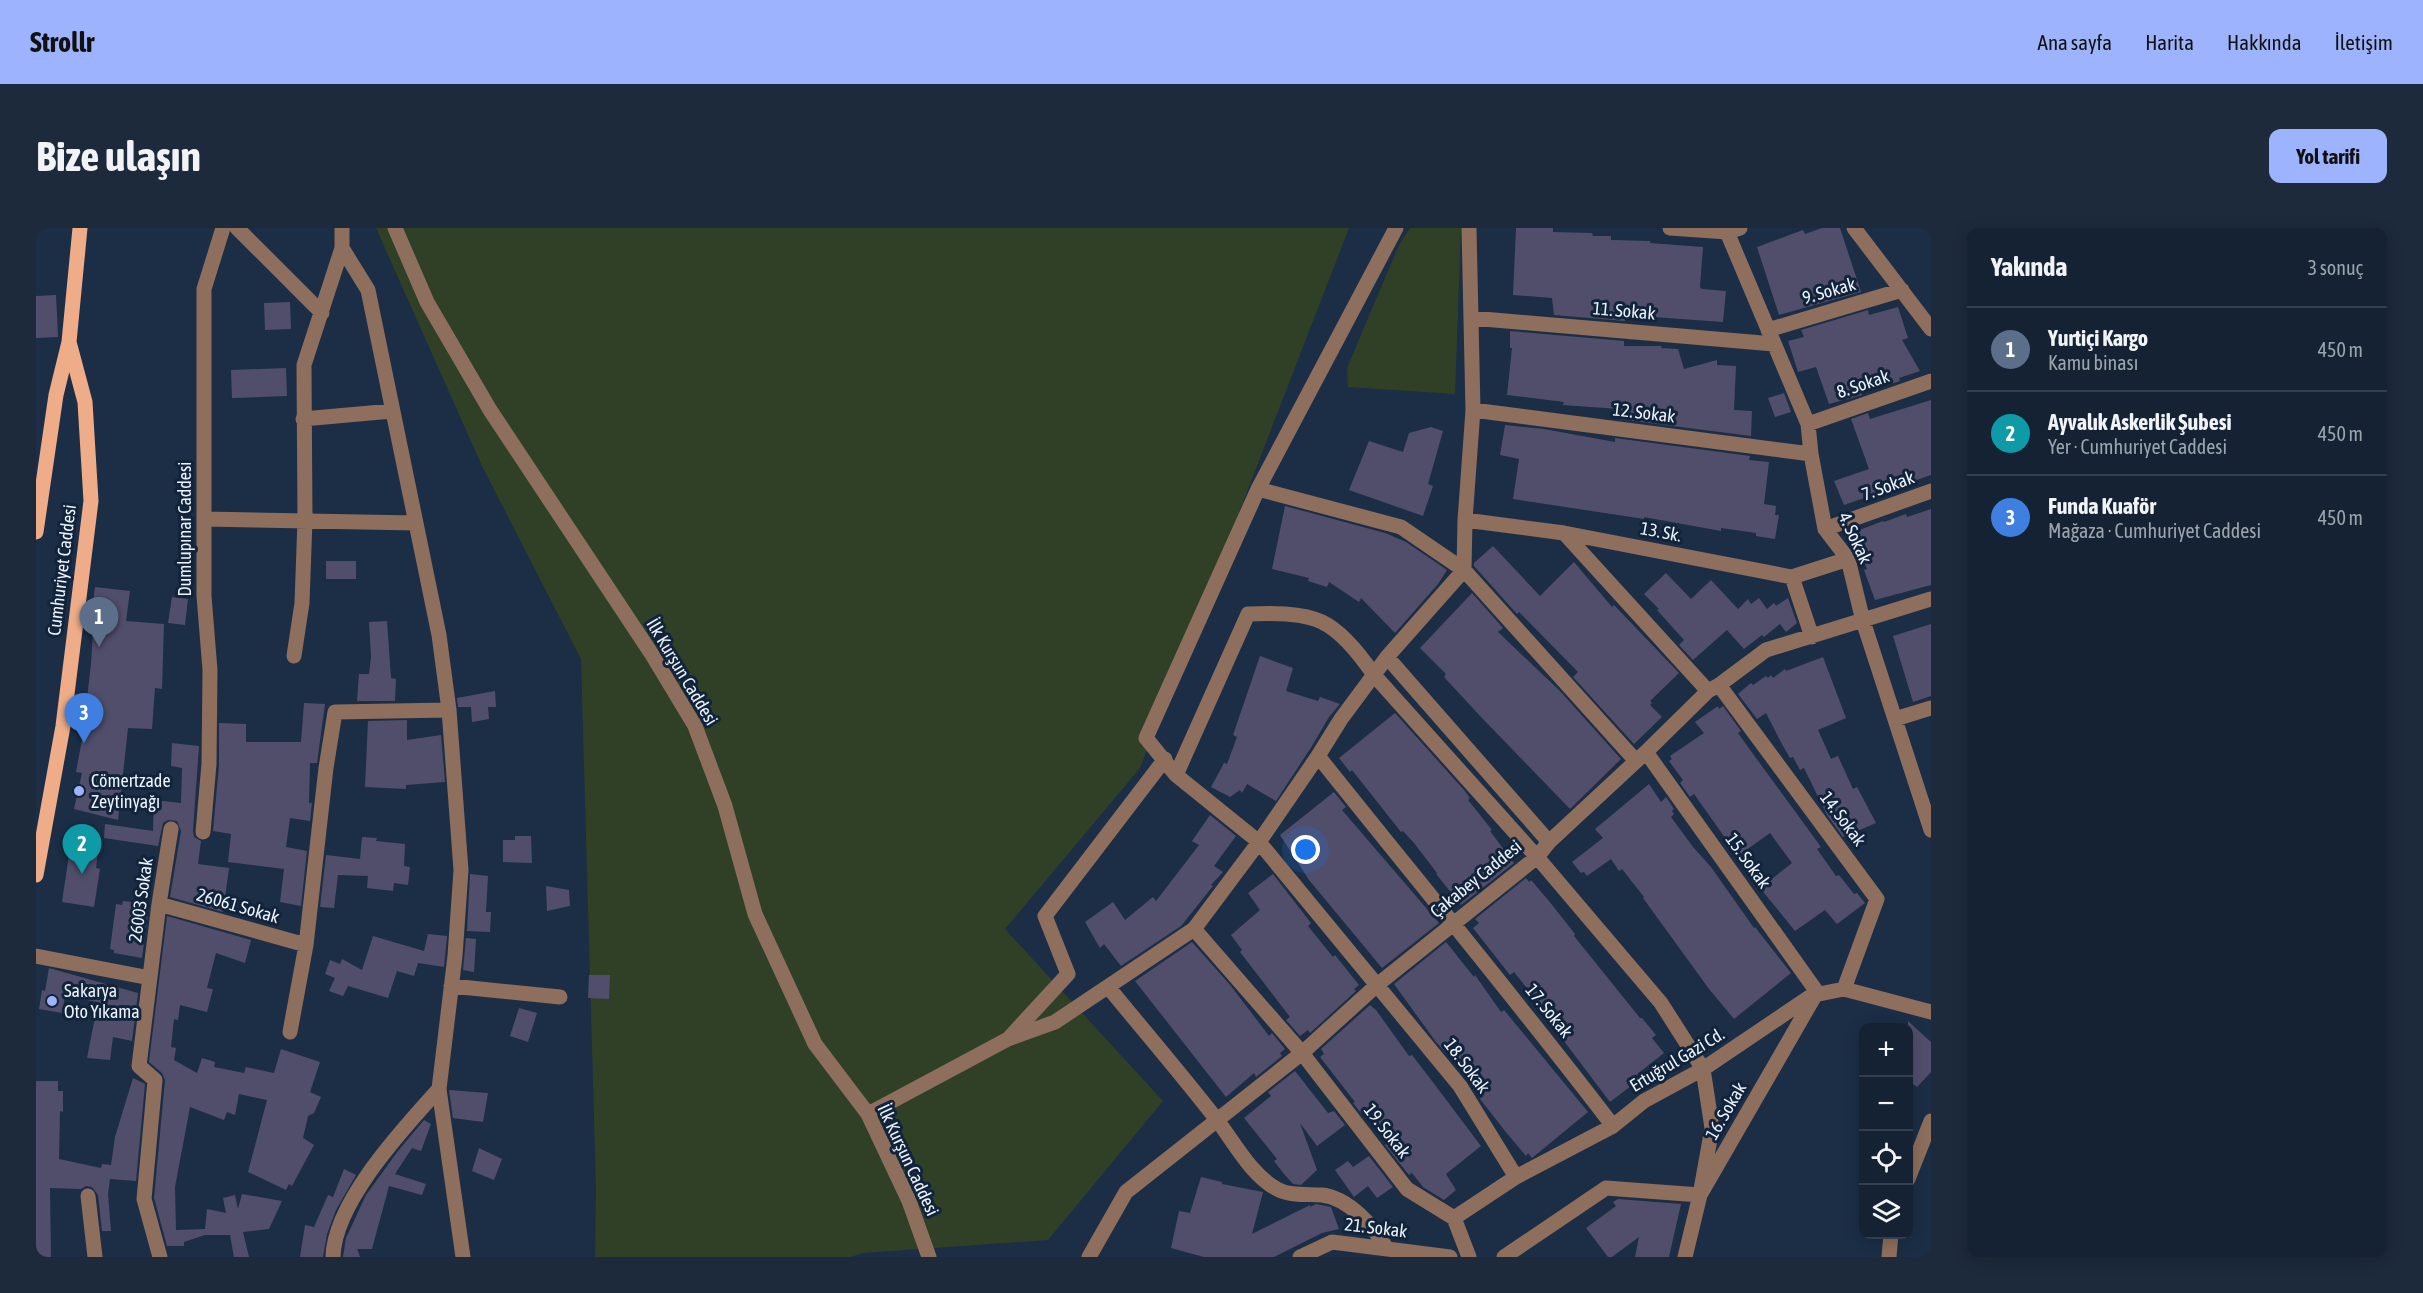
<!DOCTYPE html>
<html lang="tr">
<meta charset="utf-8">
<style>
body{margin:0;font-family:"Asap Condensed",sans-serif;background:#1d2a3c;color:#f1f3f6}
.controls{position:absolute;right:18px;bottom:18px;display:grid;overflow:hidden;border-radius:12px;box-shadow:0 3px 15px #0003}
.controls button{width:54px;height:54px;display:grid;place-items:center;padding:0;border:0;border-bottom:2px solid #333f4f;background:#142234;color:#f1f3f6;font:30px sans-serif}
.you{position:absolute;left:1270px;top:622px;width:21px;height:21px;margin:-15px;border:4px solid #fff;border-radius:50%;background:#1a73e8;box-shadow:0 0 0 9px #1a73e833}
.badge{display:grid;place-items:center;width:39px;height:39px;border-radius:50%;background:#9eb3fd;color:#fff;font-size:20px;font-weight:700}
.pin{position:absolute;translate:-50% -50px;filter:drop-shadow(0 2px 3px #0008)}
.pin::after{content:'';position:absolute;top:32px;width:21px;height:18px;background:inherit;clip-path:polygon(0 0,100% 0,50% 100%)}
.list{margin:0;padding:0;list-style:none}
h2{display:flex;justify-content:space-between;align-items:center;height:78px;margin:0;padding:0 24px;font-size:26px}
h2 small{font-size:20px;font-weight:400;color:#9da4ac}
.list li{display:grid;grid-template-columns:39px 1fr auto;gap:18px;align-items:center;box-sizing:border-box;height:84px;padding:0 24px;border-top:2px solid #333f4f}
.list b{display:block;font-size:22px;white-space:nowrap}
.list p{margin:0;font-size:20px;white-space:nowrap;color:#9da4ac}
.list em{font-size:20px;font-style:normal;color:#9da4ac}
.icon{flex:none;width:33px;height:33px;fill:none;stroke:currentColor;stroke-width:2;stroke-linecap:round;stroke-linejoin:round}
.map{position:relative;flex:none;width:1895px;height:1029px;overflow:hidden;border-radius:12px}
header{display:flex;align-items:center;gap:36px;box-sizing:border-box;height:84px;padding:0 30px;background:#9eb3fd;color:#111}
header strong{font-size:28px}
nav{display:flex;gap:33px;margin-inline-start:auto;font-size:21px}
.intro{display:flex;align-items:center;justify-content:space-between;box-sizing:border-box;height:144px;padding:0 36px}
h1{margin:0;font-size:42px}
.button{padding:15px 27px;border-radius:12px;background:#9eb3fd;color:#111;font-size:21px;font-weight:700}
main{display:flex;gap:36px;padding:0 36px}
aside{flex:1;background:#142234;border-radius:12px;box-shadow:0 3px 15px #0003}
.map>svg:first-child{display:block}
</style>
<header>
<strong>Strollr</strong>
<nav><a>Ana sayfa</a><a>Harita</a><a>Hakkında</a><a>İletişim</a></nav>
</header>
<div class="intro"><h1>Bize ulaşın</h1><a class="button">Yol tarifi</a></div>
<main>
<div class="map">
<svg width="1895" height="1029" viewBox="0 0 1895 1029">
<rect width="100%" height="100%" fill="#1b2e46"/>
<path fill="#304027" d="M 340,0 L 1313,0 L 1104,540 L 969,701 L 1127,873 L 1012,1012 L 826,1025 L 815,1029 L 559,1029 L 560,960 L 545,431 L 446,238 Z
M 1374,0 L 1425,0 L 1419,166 L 1312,159 L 1311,140 L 1363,17 Z"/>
<path fill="#514e6c" d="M 1480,0 L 1517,0 L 1517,4 L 1556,5 L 1557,8 L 1575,8 L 1575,12 L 1614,13 L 1614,15 L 1667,19 L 1664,59 L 1666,61 L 1690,63 L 1687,94 L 1589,87 L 1589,93 L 1518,87 L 1516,70 L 1477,67 Z
M 1786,0 L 1804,0 L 1825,64 L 1743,87 L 1721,19 L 1767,2 L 1769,6 Z
M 20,67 L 22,109 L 0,110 L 0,68 Z
M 254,74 L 255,101 L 229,102 L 228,75 Z
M 1862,79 L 1872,110 L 1866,112 L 1884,143 L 1863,150 L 1864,153 L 1825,165 L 1826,167 L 1793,176 L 1780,139 L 1762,144 L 1752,113 L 1768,109 L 1765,102 L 1832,82 L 1833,87 Z
M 1474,103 L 1588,113 L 1588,118 L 1626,118 L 1625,120 L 1642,121 L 1648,141 L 1681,132 L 1681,137 L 1700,138 L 1698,182 L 1716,183 L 1715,208 L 1582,191 L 1583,181 L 1527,177 L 1528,174 L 1471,167 L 1476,120 L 1474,120 Z
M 250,140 L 251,168 L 196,170 L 195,142 Z
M 1748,165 L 1755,184 L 1739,189 L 1732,170 Z
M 1895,172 L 1895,247 L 1808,277 L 1798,253 L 1833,241 L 1815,191 L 1832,185 L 1834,191 Z
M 1469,197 L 1508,201 L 1579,214 L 1579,210 L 1714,228 L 1713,232 L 1733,234 L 1728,276 L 1740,278 L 1739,287 L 1743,287 L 1739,311 L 1720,308 L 1720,305 L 1685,300 L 1685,303 L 1608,289 L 1608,291 L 1477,271 L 1483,231 L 1464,227 Z
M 1395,199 L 1407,203 L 1392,256 L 1397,258 L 1387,288 L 1313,262 L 1333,213 L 1367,224 L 1373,205 Z
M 1249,278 L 1349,305 L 1370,314 L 1411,342 L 1402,356 L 1359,405 L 1325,370 L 1323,374 L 1293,354 L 1291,359 L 1272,353 L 1273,350 L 1236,341 Z
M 1895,281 L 1895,357 L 1839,372 L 1828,342 L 1831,341 L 1818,307 L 1822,306 L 1821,303 L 1847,293 L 1848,294 L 1870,286 L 1871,289 Z
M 1457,318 L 1504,368 L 1538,334 L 1576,379 L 1578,377 L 1643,445 L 1614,473 L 1616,475 L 1614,477 L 1626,489 L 1598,516 L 1537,449 L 1542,444 L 1483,384 L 1481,386 L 1438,338 L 1438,335 Z
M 290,333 L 320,333 L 320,351 L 290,351 Z
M 1630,345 L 1655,371 L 1675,352 L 1702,381 L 1712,371 L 1715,376 L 1723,370 L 1731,381 L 1738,375 L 1740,378 L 1752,370 L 1761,395 L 1750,404 L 1744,396 L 1728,409 L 1726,407 L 1708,421 L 1691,402 L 1657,432 L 1643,417 L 1648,412 L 1621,382 L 1623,381 L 1608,366 Z
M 59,359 L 94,363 L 90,393 L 128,396 L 126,461 L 119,460 L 116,501 L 92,500 L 82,592 L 38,581 L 46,545 L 40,544 L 47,506 L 55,436 L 57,404 L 53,404 Z
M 1436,365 L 1467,400 L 1462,404 L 1524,463 L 1585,531 L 1534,581 L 1445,489 L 1408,449 L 1410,446 L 1384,420 Z
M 136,369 L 152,371 L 149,397 L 132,395 Z
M 351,393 L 355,450 L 360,451 L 359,473 L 321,473 L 323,446 L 333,446 L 335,429 L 333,394 Z
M 1895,396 L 1895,468 L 1877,474 L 1857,408 Z
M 1224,428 L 1257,440 L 1250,463 L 1282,473 L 1284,469 L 1304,476 L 1293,489 L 1276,518 L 1240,573 L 1211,556 L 1206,565 L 1204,562 L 1194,569 L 1175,559 L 1188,535 L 1191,536 L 1201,509 L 1197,507 Z
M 1787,429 L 1810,490 L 1782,502 L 1795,531 L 1802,528 L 1817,561 L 1821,559 L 1840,595 L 1807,609 L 1791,587 L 1768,540 L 1764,542 L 1757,529 L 1754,530 L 1747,518 L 1730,485 L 1721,491 L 1702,466 L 1715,455 L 1717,457 L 1730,448 L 1732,450 L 1735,447 L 1737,450 L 1749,441 L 1750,443 Z
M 459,463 L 460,479 L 452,479 L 453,491 L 436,494 L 435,479 L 422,479 L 421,470 Z
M 268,475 L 289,476 L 281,535 L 274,535 L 273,575 L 276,575 L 274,593 L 254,590 L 250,619 L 271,623 L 265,678 L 244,674 L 248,641 L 192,634 L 195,606 L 177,603 L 183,537 L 183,495 L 210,496 L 210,514 L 265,514 Z
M 1682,478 L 1683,481 L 1687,478 L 1705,503 L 1702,505 L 1712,519 L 1785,619 L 1781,621 L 1800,648 L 1803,647 L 1818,666 L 1821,665 L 1829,675 L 1801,696 L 1789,682 L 1759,703 L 1724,660 L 1756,635 L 1734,605 L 1702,628 L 1658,566 L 1654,569 L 1644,555 L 1647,552 L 1633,533 L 1636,531 L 1634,528 L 1668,505 L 1659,494 Z
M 1359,485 L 1428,562 L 1434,570 L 1432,572 L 1456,602 L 1454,603 L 1478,635 L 1425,677 L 1400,646 L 1401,645 L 1378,615 L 1367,603 L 1365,604 L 1316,542 L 1314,544 L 1303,530 Z
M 371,492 L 371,512 L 405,507 L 409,554 L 370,557 L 370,561 L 329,559 L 332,493 Z
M 136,515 L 163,518 L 157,603 L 158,609 L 165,613 L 162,636 L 193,640 L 187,684 L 134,669 L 145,603 L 141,593 L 132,592 L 127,595 L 122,618 L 68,610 L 69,596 L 117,603 L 118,572 L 145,575 L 146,540 L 135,538 Z
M 1613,556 L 1625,574 L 1630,569 L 1638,581 L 1636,583 L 1638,586 L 1635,589 L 1657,619 L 1675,639 L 1718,700 L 1719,699 L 1755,745 L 1698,791 L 1673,761 L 1607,670 L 1608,669 L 1586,641 L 1583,643 L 1575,631 L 1551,648 L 1548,644 L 1545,645 L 1536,634 L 1567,610 L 1559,601 Z
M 1298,564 L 1310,579 L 1306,582 L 1403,695 L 1346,740 L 1273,652 L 1244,607 Z
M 1174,587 L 1200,608 L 1178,638 L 1187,644 L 1175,657 L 1177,658 L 1145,698 L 1085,738 L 1068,716 L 1064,720 L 1049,694 L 1077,674 L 1089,692 L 1117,669 L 1120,673 L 1163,617 L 1156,613 Z
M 479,608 L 495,608 L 496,635 L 467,634 L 467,612 L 479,612 Z
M 326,609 L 341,610 L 340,613 L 369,616 L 368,638 L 374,639 L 372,657 L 358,655 L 357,663 L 331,660 L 332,648 L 302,647 L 298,680 L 284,679 L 290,627 L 324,631 Z
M 34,620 L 62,624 L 60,640 L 64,641 L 58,679 L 26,674 Z
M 434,646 L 452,648 L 450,684 L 455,684 L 454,704 L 431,703 Z
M 1237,646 L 1275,695 L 1272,698 L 1297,729 L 1299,727 L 1323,757 L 1318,761 L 1320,763 L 1274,805 L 1272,802 L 1264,808 L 1250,792 L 1254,789 L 1204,724 L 1206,722 L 1195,707 L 1224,682 L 1212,665 Z
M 1490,650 L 1493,654 L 1495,652 L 1513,673 L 1539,706 L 1538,708 L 1604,790 L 1606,790 L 1620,807 L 1616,810 L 1628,825 L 1595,851 L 1599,855 L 1574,874 L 1503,780 L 1505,778 L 1478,744 L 1474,747 L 1437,700 L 1443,695 L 1439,691 Z
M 510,658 L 533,662 L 534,678 L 511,683 Z
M 87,673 L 113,676 L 106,730 L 78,725 L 78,722 L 74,721 L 80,676 L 86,677 Z
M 131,688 L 215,712 L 209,735 L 180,725 L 171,760 L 177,761 L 171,784 L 144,777 L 142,792 L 138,791 L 135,819 L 140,820 L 138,832 L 161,845 L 166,830 L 179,834 L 178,839 L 208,845 L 210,839 L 238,845 L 245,821 L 284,834 L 274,864 L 285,869 L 278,885 L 272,888 L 267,910 L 278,917 L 256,958 L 253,956 L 250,962 L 212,944 L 231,872 L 203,866 L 199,887 L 191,884 L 188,892 L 154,879 L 139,959 L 140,1002 L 169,1001 L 171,981 L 190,985 L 187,970 L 199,967 L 202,981 L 206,966 L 246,973 L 233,1001 L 207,1004 L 213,1029 L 198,1029 L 194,1007 L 169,1007 L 148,1014 L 148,1018 L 131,1018 L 118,970 L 129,852 L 126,845 L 113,834 Z
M 392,706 L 411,708 L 408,739 L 382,735 L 378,748 L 361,743 L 352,770 L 312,758 L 307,768 L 293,763 L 299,750 L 289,746 L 294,732 L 304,736 L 306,731 L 326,742 L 337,708 L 388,723 Z
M 430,710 L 440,711 L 438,744 L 427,742 Z
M 1156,714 L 1195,758 L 1233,808 L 1236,805 L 1249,821 L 1244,825 L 1246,828 L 1220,849 L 1218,845 L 1190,869 L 1099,753 Z
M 1410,714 L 1438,749 L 1439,747 L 1465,784 L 1468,782 L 1552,884 L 1496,930 L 1492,925 L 1490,928 L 1469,903 L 1444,871 L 1447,868 L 1412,823 L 1410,825 L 1400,814 L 1358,756 Z
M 13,740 L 102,765 L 96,813 L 77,809 L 74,832 L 51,830 L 62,774 L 29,768 L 26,785 L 3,781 L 6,762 L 9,763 Z
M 553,747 L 574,747 L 573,771 L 552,770 Z
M 1334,777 L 1340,782 L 1373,828 L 1376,827 L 1396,853 L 1445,918 L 1410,946 L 1420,962 L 1408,972 L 1387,959 L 1376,945 L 1373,947 L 1349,917 L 1352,914 L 1330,886 L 1327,883 L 1325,885 L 1317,875 L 1319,874 L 1284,829 L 1288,826 L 1285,821 Z
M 483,780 L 501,785 L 492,814 L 474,808 Z
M 1872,793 L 1895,814 L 1895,844 L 1881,859 L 1872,852 Z
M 1259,843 L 1292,885 L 1298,883 L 1309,897 L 1281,918 L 1264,895 L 1281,942 L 1265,957 L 1257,956 L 1248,946 L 1238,933 L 1241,931 L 1208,890 L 1235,868 L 1232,864 Z
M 97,850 L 109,856 L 100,953 L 74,951 L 72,966 L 75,1003 L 66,1003 L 62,967 L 56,959 L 50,958 L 45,961 L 14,960 L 15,1029 L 0,1029 L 0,853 L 22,853 L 22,863 L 27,863 L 27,884 L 24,883 L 23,931 L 65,940 L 66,936 L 75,937 L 79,909 Z
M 413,862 L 452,865 L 447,894 L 417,890 Z
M 388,892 L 395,896 L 385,923 L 376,920 L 359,946 L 390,956 L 386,967 L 353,958 L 336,1021 L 321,1021 L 324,1029 L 307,1029 L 310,1010 L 330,967 L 362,923 Z
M 443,920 L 466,931 L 458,952 L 436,943 Z
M 1333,928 L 1357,959 L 1341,970 L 1332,958 L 1318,969 L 1299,942 L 1312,933 L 1317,939 Z
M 308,941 L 320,947 L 300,982 L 291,1006 L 287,1029 L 264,1029 L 269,997 L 278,999 L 292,967 L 297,969 Z
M 1165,949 L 1186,954 L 1186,956 L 1227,964 L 1216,1006 L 1274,977 L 1274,979 L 1280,976 L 1295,979 L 1303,1001 L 1286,1005 L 1238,1029 L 1168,1029 L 1135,1020 L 1143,983 L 1154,985 Z
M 1582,971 L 1645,976 L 1633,1029 L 1599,1029 L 1603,1009 L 1576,1029 L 1572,1029 L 1550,1000 L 1580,978 L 1577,974 Z"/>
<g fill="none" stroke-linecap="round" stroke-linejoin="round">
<path stroke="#8e6e5c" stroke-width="15" d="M 201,0 L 286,85
M 359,0 L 391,74 L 454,182 L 615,425 L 659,498 L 689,578 L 719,686 L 779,816 L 832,886 L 873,973 L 893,1029
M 1360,0 L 1222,261 L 1110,510 L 1140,547 L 1223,614 L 1424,858 L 1480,949
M 1634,0 L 1691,4 L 1704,0
M 1818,0 L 1895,101
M 1691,4 L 1772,196 L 1775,226 L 1789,301 L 1812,331 L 1827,393 L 1895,602
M 306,20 L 332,62 L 403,407 L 413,482 L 425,642 L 419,728 L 403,861 L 427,1029
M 1435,90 L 1738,116
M 1732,102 L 1866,62
M 1437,182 L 1775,226
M 267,191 L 356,183
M 1772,196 L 1895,153
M 1222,261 L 1365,299 L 1428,342 L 1600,533
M 168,291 L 380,295
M 1429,292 L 1528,305 L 1756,349 L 1812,331
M 1789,301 L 1895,263
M 1528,305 L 1672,463
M 1756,349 L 1776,409
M 258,428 L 266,375 L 269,292 L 268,137 L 306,20 L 306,0
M 1351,429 L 1513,614
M 1683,457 L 1841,671 L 1808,761
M 1859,491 L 1895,480
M 1610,524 L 1781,764 L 1664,967 L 1649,1029
M 1282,528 C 1380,651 1481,772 1577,898
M 1140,547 L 1212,386 C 1233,385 1266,384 1286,394 C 1307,404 1325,428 1338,447 L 1501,629 L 1625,775 L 1667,841 L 1676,900 L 1664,967 L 1570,960 L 1468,1029
M 167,604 L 173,536 L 174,442 L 168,368 L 168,61 L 187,0
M 123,676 L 270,717
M 1158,701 L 1266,825 L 1371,961 L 1418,990
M 0,728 L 114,750
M 415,758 L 524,769
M 1073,760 C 1109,804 1146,847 1181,892 C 1198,914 1215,947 1241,961 C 1254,968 1271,966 1286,967 C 1313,970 1338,999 1351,1021
M 254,804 L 270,717 L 290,540 L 299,484 L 413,482
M 974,809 L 1032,746 L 1009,688 L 1129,531
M 832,886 L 972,811 L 1019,794 L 1158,701 L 1223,614 L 1282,528 L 1305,491 L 1351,429 L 1428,342 L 1429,292 L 1437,182 L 1433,0
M 1872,951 L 1895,893
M 52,968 L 59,1029
M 1418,990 L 1480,949 L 1577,898 L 1608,873 L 1667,841 L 1781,764 L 1783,766 L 1808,761 L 1895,784
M 1418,990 L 1433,1029
M 124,1029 L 108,971 L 119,852 L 103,838 L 123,676 L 135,601
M 297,1029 C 298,974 368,900 403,861
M 1053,1029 L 1090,964 L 1266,825 L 1341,757 L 1501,629 L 1513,614 L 1610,524 L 1672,463 L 1683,457 L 1730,422 L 1895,371
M 1264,1029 L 1296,1014 L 1414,1029
M 1853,1029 L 1855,1006"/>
<path stroke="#eead88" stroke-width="15" d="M 0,304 L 20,167 L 33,114 L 44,0
M 0,647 L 27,498 L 55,273 L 49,174 L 33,114"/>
</g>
<g fill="#9eb3fd" stroke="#12243b" stroke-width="2">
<circle cx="43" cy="563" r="6"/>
<circle cx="16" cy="773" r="6"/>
</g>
<g text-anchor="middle" stroke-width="6" stroke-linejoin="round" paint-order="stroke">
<g font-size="18" fill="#ecf3fd" stroke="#12243b">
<text transform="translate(1793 63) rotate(-16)" y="6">9. Sokak</text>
<text transform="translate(1588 83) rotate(5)" y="6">11. Sokak</text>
<text transform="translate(1827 156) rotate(-19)" y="6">8. Sokak</text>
<text transform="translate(1608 185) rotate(7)" y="6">12. Sokak</text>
<text transform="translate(1852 258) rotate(-20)" y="6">7. Sokak</text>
<text transform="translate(149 301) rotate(-90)" y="6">Dumlupınar Caddesi</text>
<text transform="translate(1625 304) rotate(11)" y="6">13. Sk.</text>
<text transform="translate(1819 310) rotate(65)" y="6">4. Sokak</text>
<text transform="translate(26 342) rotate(-83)" y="6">Cumhuriyet Caddesi</text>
<text transform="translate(646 444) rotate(59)" y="6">İlk Kurşun Caddesi</text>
<text transform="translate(1807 591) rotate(53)" y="6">14. Sokak</text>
<text transform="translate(1712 633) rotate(54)" y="6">15. Sokak</text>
<text transform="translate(1440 651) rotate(-39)" y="6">Çakabey Caddesi</text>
<text transform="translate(105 672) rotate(-82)" y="6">26003 Sokak</text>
<text transform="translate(202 678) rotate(16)" y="6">26061 Sokak</text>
<text transform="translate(1513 783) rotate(51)" y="6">17. Sokak</text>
<text transform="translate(1641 832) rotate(-31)" y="6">Ertuğrul Gazi Cd.</text>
<text transform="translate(1431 838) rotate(53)" y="6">18. Sokak</text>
<text transform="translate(1690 883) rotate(-60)" y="6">16. Sokak</text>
<text transform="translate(1351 903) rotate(52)" y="6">19. Sokak</text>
<text transform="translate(872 932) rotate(65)" y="6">İlk Kurşun Caddesi</text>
<text transform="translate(1340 1000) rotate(7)" y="6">21. Sokak</text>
</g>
<g font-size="18" fill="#ecf3fd" stroke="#12243b" text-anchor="start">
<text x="55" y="559">Cömertzade<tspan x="55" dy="21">Zeytinyağı</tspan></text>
<text x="28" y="769">Sakarya<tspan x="28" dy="21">Oto Yıkama</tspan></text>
</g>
</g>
</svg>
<div class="controls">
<button>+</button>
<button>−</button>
<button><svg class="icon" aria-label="locate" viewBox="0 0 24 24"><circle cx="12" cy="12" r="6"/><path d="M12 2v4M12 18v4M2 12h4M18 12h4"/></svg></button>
<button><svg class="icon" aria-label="layers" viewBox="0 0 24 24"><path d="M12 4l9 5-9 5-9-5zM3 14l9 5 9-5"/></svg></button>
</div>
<div class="you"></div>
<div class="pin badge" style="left:63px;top:419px;background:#5c6f8a">1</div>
<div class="pin badge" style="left:46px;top:646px;background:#0f9aa8">2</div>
<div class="pin badge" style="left:48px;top:515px;background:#3f7fe0">3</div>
</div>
<aside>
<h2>Yakında<small>3 sonuç</small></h2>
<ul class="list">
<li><span class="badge" style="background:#5c6f8a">1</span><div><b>Yurtiçi Kargo</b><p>Kamu binası</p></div><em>450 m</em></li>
<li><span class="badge" style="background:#0f9aa8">2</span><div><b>Ayvalık Askerlik Şubesi</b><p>Yer · Cumhuriyet Caddesi</p></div><em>450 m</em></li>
<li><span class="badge" style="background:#3f7fe0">3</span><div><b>Funda Kuaför</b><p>Mağaza · Cumhuriyet Caddesi</p></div><em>450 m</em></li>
</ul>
</aside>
</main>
